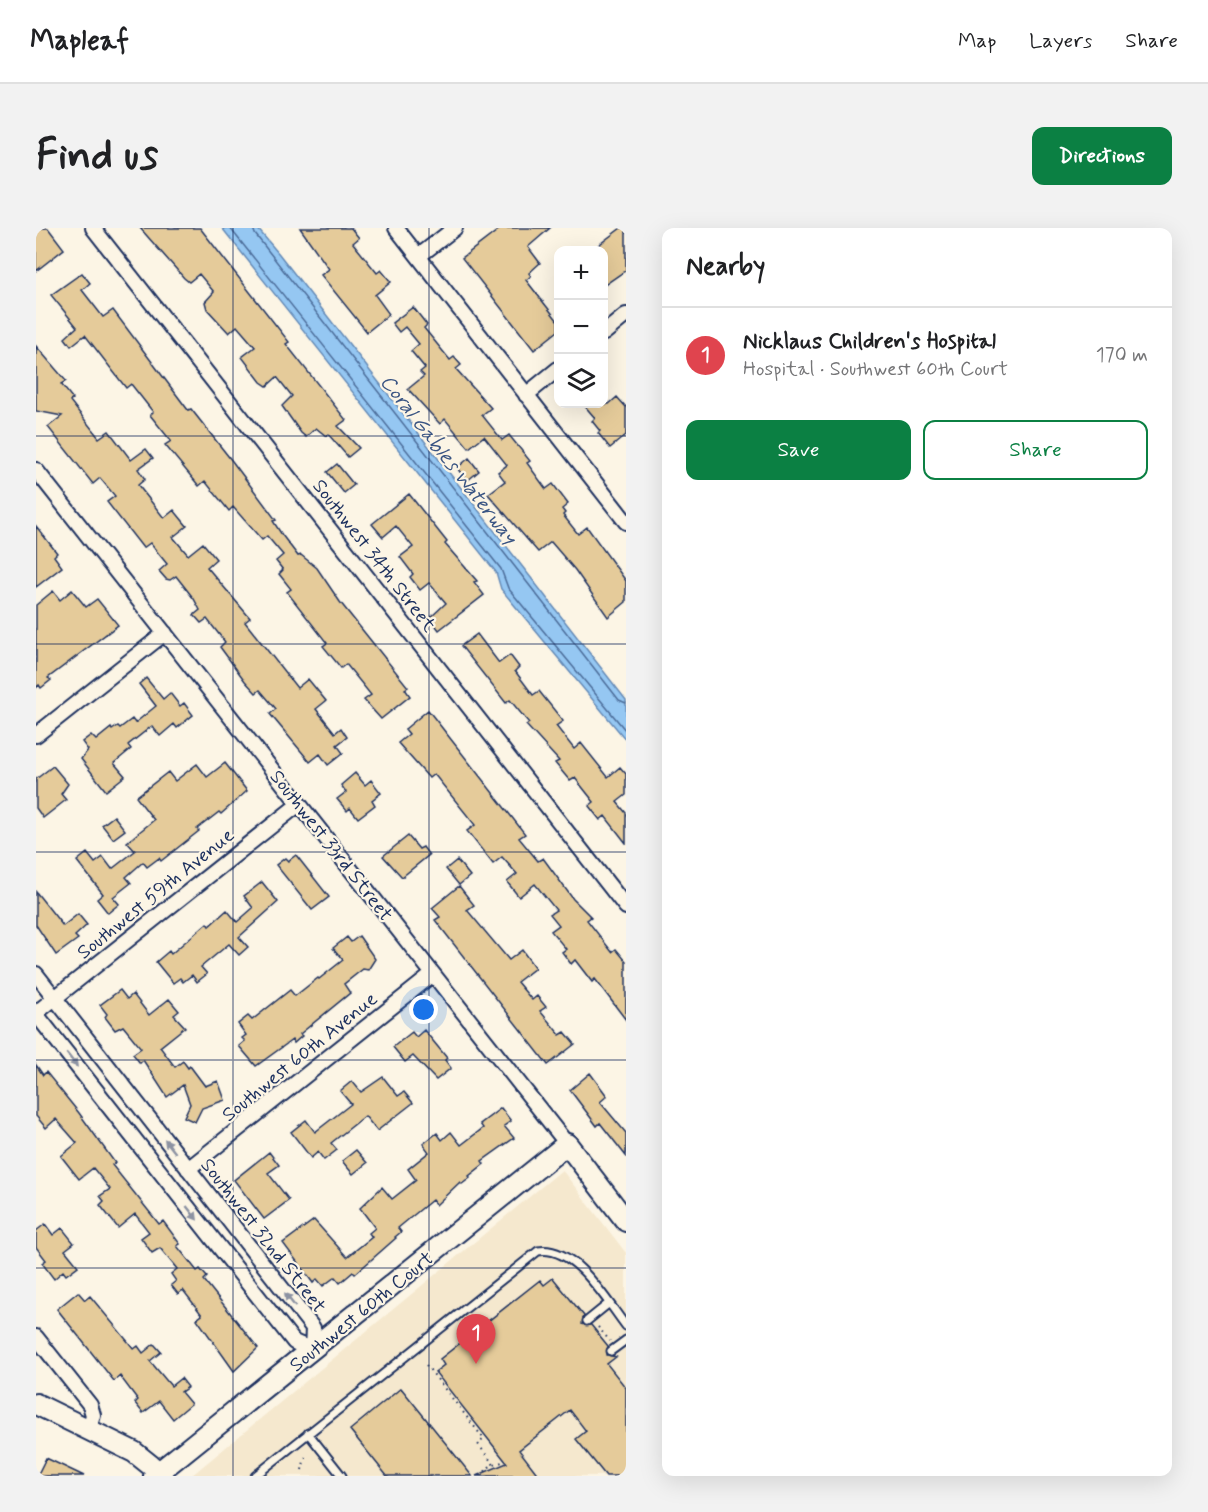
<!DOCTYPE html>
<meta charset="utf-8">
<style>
body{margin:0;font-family:Mynerve,sans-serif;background:#f2f2f2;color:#202124}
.controls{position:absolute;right:18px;top:18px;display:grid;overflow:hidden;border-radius:12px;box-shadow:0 6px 24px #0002}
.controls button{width:54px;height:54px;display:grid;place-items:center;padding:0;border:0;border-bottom:2px solid #e0e0e0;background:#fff;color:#202124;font:30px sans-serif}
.you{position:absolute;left:388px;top:782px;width:21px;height:21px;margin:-15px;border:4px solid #fff;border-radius:50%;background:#1a73e8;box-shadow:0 0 0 9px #1a73e833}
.badge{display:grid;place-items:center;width:39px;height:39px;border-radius:50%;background:#0b8043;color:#fff;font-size:20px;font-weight:700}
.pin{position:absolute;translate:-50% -50px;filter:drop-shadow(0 2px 3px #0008)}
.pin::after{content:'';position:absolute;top:32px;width:21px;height:18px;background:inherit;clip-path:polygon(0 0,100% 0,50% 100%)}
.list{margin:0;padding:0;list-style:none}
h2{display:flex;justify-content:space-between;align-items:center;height:78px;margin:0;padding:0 24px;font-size:26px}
h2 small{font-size:20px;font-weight:400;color:#757577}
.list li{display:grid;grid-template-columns:39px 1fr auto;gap:18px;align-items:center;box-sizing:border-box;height:96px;padding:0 24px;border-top:2px solid #e0e0e0}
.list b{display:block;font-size:22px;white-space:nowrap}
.list p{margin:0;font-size:20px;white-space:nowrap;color:#757577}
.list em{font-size:20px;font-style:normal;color:#757577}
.actions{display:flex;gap:12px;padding:18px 24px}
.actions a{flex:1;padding:14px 0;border:2px solid #0b8043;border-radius:12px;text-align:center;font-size:21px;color:#0b8043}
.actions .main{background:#0b8043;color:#fff}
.icon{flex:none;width:33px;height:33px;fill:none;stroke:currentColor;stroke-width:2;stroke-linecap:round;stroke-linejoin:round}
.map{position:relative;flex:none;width:590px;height:1248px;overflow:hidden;border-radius:12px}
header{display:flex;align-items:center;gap:36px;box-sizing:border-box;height:84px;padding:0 30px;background:#fff;border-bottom:2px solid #e0e0e0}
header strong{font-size:28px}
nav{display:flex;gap:33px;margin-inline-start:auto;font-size:21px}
.intro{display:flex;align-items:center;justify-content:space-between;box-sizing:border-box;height:144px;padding:0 36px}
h1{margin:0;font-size:42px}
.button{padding:15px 27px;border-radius:12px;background:#0b8043;color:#fff;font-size:21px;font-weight:700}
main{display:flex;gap:36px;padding:0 36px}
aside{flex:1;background:#fff;border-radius:12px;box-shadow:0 6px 24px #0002}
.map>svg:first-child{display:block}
</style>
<header>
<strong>Mapleaf</strong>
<nav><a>Map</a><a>Layers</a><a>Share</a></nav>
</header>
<div class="intro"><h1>Find us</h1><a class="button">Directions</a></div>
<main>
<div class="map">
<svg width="590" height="1248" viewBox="0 0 590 1248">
<rect width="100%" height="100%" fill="#fcf5e5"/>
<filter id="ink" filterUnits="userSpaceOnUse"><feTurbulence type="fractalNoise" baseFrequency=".0167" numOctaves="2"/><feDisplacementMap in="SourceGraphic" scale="12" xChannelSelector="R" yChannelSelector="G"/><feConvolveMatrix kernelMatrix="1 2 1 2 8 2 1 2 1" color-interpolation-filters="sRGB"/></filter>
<g filter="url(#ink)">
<path fill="#f5e8ce" d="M 526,942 L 590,1025 L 590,1248 L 155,1248 Z"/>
<path fill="#95c7f2" stroke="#648ab7" stroke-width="1.5" d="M 186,0 L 221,0 L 243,26 L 590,472 L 590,512 L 465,361 L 460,344 Z"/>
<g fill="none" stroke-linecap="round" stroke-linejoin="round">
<path stroke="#4c6c99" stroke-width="1.5" d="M 194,0 L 465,341 L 472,360 L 590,503
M 217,0 L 219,6 L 583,472 L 590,475"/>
</g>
<path fill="#e5cb9a" stroke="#1b2f5e" stroke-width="1.5" d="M 0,0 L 12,0 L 28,21 L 0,43 Z
M 104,0 L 164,0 L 253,114 L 250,116 L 310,192 L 302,198 L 323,220 L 312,229 L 292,206 L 290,208 L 280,200 L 270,209 L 265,205 L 246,178 L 256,168 L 241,149 L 231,158 L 225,154 L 206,129 L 219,119 L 201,98 L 193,105 L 171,81 L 169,74 L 178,64 L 163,46 L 153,54 L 148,50 Z
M 264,0 L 315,0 L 323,10 L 317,15 L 341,45 L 345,42 L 355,54 L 339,67 L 353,86 L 331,104 L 285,47 L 293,41 Z
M 465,0 L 514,0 L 492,19 L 504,35 L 493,45 L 495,48 L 490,52 L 522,93 L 522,103 L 498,122 L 426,30 Z
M 585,0 L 590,0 L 590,42 L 567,58 L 567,22 L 556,22 Z
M 46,45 L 54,55 L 46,62 L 67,89 L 77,82 L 152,182 L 155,181 L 196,233 L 240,292 L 237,293 L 246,307 L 262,328 L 265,327 L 281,340 L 304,374 L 372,459 L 369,461 L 374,468 L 345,491 L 328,472 L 335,467 L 310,436 L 305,440 L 287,418 L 291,415 L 251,364 L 255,361 L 243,346 L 247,342 L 240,333 L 247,327 L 231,308 L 226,312 L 197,279 L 193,283 L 169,253 L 163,258 L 129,217 L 135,213 L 114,187 L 117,184 L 95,156 L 90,160 L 49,107 L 35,118 L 29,110 L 41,99 L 15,67 Z
M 377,79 L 391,97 L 388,100 L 414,132 L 418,129 L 425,137 L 420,141 L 455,180 L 446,187 L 466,212 L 473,207 L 494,233 L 491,235 L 510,261 L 517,256 L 532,276 L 526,281 L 529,285 L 527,287 L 542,306 L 551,299 L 590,353 L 590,374 L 572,389 L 539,342 L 515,314 L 502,324 L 452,266 L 469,253 L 462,244 L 471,237 L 448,208 L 433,220 L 409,191 L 404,196 L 372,161 L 388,148 L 384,144 L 389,140 L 375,123 L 383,116 L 369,99 L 363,104 L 356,95 Z
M 0,118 L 30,153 L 25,156 L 37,171 L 34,173 L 63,210 L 73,203 L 95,232 L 110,221 L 117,230 L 102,241 L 109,251 L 102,257 L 128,290 L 138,282 L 151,298 L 137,309 L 152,327 L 167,315 L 180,331 L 171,339 L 214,390 L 209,394 L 261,460 L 272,451 L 290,473 L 280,481 L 299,505 L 305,500 L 311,509 L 301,517 L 307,525 L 292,537 L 284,526 L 274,534 L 234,486 L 240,481 L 224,462 L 220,465 L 209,453 L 184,419 L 189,414 L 171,391 L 165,395 L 158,387 L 164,382 L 158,371 L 140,348 L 134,352 L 130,351 L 123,343 L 131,336 L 114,315 L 107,320 L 71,274 L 79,268 L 64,250 L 57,256 L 12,199 L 26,188 L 0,183 Z
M 581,169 L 590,179 L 590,207 L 574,220 L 562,205 L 564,203 L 556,193 L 559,190 L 547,176 L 573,176 Z
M 433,230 L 443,243 L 431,253 L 421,240 Z
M 301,236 L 318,257 L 308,265 L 291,244 Z
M 373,266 L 411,314 L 409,316 L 441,353 L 438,354 L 448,367 L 403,402 L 394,390 L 410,375 L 393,355 L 384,362 L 374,349 L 377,346 L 364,329 L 377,319 L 360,298 L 347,309 L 336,296 Z
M 0,298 L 21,325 L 18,328 L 26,339 L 0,359 Z
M 36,362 L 50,379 L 61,371 L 82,397 L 12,450 L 15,452 L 5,460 L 3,457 L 0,460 L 0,377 L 17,363 L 24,372 Z
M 441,406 L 463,435 L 474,427 L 483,439 L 479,443 L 497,467 L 503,463 L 527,493 L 520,498 L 538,521 L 545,515 L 572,549 L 584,539 L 590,546 L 590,567 L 581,574 L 590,585 L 590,615 L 569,588 L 564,592 L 553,578 L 558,574 L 539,550 L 534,553 L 519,535 L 523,533 L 490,497 L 493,495 L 474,472 L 470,475 L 425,418 Z
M 110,450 L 127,471 L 134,465 L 144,478 L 148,475 L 157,487 L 141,500 L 138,496 L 124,508 L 116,498 L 92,517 L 95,521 L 78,535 L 89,548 L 70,563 L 45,531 L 52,522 L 46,514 L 55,507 L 60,512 L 75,500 L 76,502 L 82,498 L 84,500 L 96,491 L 99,495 L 120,478 L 103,456 Z
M 392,482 L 489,606 L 483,610 L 502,633 L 507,630 L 537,671 L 555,689 L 551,692 L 576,724 L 580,721 L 590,733 L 590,792 L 559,751 L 556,754 L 539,732 L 535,736 L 526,724 L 530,721 L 515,703 L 523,697 L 514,686 L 520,682 L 499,656 L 483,669 L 471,654 L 481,646 L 466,629 L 457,636 L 431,603 L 439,597 L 398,546 L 393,550 L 362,515 L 373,506 L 369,501 Z
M 189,535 L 211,563 L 185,586 L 183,584 L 161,601 L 163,603 L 125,633 L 123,630 L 111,639 L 107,634 L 90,649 L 95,655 L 77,669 L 83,676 L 72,685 L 61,671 L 67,666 L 41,633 L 51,625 L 59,635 L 67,629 L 76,641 L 99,623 L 91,614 L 118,592 L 100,569 L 132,544 L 139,553 L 161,536 L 171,549 Z
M 17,538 L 32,556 L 25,566 L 30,572 L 7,590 L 0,580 L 0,551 Z
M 319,545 L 329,557 L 335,552 L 345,565 L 336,572 L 339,577 L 322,590 L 314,580 L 311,583 L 301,571 L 310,564 L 305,557 Z
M 78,588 L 89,602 L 77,611 L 66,597 Z
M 372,608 L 383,621 L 387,619 L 393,627 L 366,649 L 347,628 Z
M 260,627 L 293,669 L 276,682 L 240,637 L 249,630 L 252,633 Z
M 421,632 L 434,648 L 423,657 L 410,641 Z
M 226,654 L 242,674 L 203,709 L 212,719 L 203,727 L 193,716 L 165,739 L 171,746 L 161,754 L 156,747 L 147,754 L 144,750 L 137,755 L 120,734 L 133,723 L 135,726 L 171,695 L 173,698 L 191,682 L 201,694 L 217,680 L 208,668 Z
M 423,658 L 438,677 L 431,682 L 473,732 L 486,722 L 499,740 L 481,754 L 496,772 L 501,768 L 510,779 L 504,783 L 524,807 L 529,804 L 539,816 L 512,837 L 399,692 L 404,689 L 396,680 Z
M 0,664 L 27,698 L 42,686 L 51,697 L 39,708 L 42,711 L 20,727 L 0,697 Z
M 323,708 L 339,731 L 332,742 L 327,741 L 308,756 L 314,765 L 264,806 L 266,808 L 258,815 L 256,812 L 220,838 L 203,818 L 209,813 L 206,810 L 210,807 L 202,796 L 212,788 L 216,792 L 254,762 L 259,768 L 282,750 L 283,751 L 307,732 L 297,720 L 311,709 L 315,714 Z
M 84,762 L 91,771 L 97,766 L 113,787 L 133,771 L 143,783 L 138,787 L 149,799 L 124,819 L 139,839 L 147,833 L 152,840 L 154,838 L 169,858 L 182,853 L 189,872 L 166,880 L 159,894 L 148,889 L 154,876 L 147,857 L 131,869 L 107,832 L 104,835 L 97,826 L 105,820 L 87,798 L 79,802 L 69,789 L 71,786 L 64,777 Z
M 388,802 L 411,830 L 409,832 L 415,840 L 400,852 L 377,828 L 369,834 L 357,819 L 376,804 L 380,809 Z
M 0,837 L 7,847 L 10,844 L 43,885 L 79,935 L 76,937 L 123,996 L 127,993 L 144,1016 L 141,1018 L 161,1043 L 164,1041 L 171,1049 L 168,1052 L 222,1120 L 198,1143 L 161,1091 L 166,1087 L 160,1079 L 147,1062 L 142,1066 L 135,1057 L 140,1053 L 135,1046 L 141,1041 L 124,1020 L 116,1025 L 105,1010 L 113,1004 L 99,986 L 82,1000 L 64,977 L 68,973 L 64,968 L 74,961 L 57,940 L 43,951 L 25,928 L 41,915 L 20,891 L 10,900 L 0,888 Z
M 554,845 L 571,868 L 564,874 L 590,905 L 590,928 L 564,895 L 561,898 L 534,862 Z
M 347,849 L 362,868 L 368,864 L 377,875 L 341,903 L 329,888 L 295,915 L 301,922 L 288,932 L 282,924 L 275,930 L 255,904 L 270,892 L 279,904 L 315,876 L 304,863 L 316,853 L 325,864 Z
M 465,880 L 475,893 L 468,898 L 478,910 L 446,933 L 448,936 L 433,948 L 434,950 L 426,956 L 424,954 L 400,977 L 396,972 L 362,1000 L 365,1004 L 359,1009 L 360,1010 L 319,1046 L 317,1044 L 304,1055 L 299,1049 L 287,1058 L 281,1051 L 277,1055 L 247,1015 L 278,992 L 311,1029 L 336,1009 L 333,1005 L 339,1000 L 324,980 L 346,959 L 356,971 L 380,952 L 372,941 L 393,924 L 387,916 L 401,905 L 406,912 L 415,904 L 425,917 L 447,900 L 444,896 Z
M 320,922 L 331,935 L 317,946 L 306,933 Z
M 233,924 L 243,937 L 232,945 L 253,972 L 228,991 L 198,952 Z
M 9,996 L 17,1007 L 26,1000 L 38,1015 L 29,1022 L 42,1038 L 30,1047 L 27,1043 L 18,1051 L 6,1035 L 10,1032 L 0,1019 L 0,1003 Z
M 517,1050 L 548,1088 L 546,1096 L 555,1097 L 572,1118 L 571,1127 L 580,1129 L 571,1136 L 590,1160 L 590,1248 L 570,1248 L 540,1211 L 550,1203 L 534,1182 L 483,1222 L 503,1248 L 440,1248 L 471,1235 L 399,1144 L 408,1137 L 404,1131 L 504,1052 L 508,1057 Z
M 42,1064 L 49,1072 L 54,1068 L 98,1121 L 102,1118 L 107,1125 L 118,1116 L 125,1124 L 114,1133 L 135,1158 L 145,1150 L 152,1159 L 145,1164 L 155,1176 L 137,1191 L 123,1173 L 107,1185 L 99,1175 L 102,1172 L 84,1148 L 78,1153 L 21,1081 Z
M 365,1160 L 436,1248 L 351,1248 L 314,1202 Z
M 10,1230 L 48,1248 L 1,1248 Z"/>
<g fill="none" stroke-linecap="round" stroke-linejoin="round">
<g stroke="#1b2f5e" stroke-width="11">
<path id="lane" d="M 551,1093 L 572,1076
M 575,1123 L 590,1112
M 272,1205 L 306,1248
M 219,1248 L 502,1023 C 539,1017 570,1072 590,1098"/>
</g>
<g stroke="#1b2f5e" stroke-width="18">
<path id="street" d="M 57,0 L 590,679
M 360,0 L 590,294
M 383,28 L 419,0
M 568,105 L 590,87
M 490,167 L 522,141
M 0,242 L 531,916
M 0,507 L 129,405
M 0,746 L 277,1100 L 276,1122 L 258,1114 L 0,786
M 0,785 L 263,576
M 152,941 L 397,746
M 0,1109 L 54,1177 L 57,1187 L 53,1201"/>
</g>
<g stroke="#1b2f5e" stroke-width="24">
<path id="secondary" d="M 0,1176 L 98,1224 L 123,1244
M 118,1248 L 531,916 L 590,993"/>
</g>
<path stroke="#1b2f5e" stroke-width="2" stroke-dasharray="1.5 4.5" stroke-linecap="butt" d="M 562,1099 L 574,1113
M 390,1137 L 448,1211 L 442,1216 L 458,1237
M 266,1242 L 270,1225
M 445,1248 L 453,1239 L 466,1234"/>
<use href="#lane" stroke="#fcf5e5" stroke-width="7"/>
<use href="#street" stroke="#fcf5e5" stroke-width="14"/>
<use href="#secondary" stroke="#fcf5e5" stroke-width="20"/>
</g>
<defs><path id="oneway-solid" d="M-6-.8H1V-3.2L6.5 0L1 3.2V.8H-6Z" transform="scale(1.5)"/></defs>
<g fill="#8c92a2">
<use href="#oneway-solid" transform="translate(36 832) rotate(52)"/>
<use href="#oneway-solid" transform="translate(134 918) rotate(-128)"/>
<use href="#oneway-solid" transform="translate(156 985) rotate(52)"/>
<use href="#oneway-solid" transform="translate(254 1072) rotate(-128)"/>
</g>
</g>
<path fill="none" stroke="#1b2f5e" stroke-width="1.5" stroke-opacity="0.55" d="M 197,0 L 197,1248M 393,0 L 393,1248M 0,208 L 590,208M 0,416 L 590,416M 0,624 L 590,624M 0,832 L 590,832M 0,1040 L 590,1040"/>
<g text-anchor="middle" stroke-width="4.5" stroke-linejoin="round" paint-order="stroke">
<g font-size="20" fill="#1b2f5e" stroke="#fcf5e5">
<text transform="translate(339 327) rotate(52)" y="7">Southwest 34th Street</text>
<text transform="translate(296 617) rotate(52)" y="7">Southwest 33rd Street</text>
<text transform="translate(119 665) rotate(-39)" y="7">Southwest 59th Avenue</text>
<text transform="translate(263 828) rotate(-39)" y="7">Southwest 60th Avenue</text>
<text transform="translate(228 1007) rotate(52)" y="7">Southwest 32nd Street</text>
<text transform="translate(325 1083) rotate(-39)" y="7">Southwest 60th Court</text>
</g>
<g font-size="21" font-style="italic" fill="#3a5583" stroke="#fcf5e5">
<text transform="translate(413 231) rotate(52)" y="7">Coral Gables Waterway</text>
</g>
</g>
</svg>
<div class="controls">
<button>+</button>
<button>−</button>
<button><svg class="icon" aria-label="layers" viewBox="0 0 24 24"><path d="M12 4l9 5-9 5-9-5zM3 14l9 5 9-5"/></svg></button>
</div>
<div class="you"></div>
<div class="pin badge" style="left:440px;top:1136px;background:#e0444e">1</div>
</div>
<aside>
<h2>Nearby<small></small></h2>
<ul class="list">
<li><span class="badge" style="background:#e0444e">1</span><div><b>Nicklaus Children's Hospital</b><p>Hospital · Southwest 60th Court</p></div><em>170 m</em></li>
</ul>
<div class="actions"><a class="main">Save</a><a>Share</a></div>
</aside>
</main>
